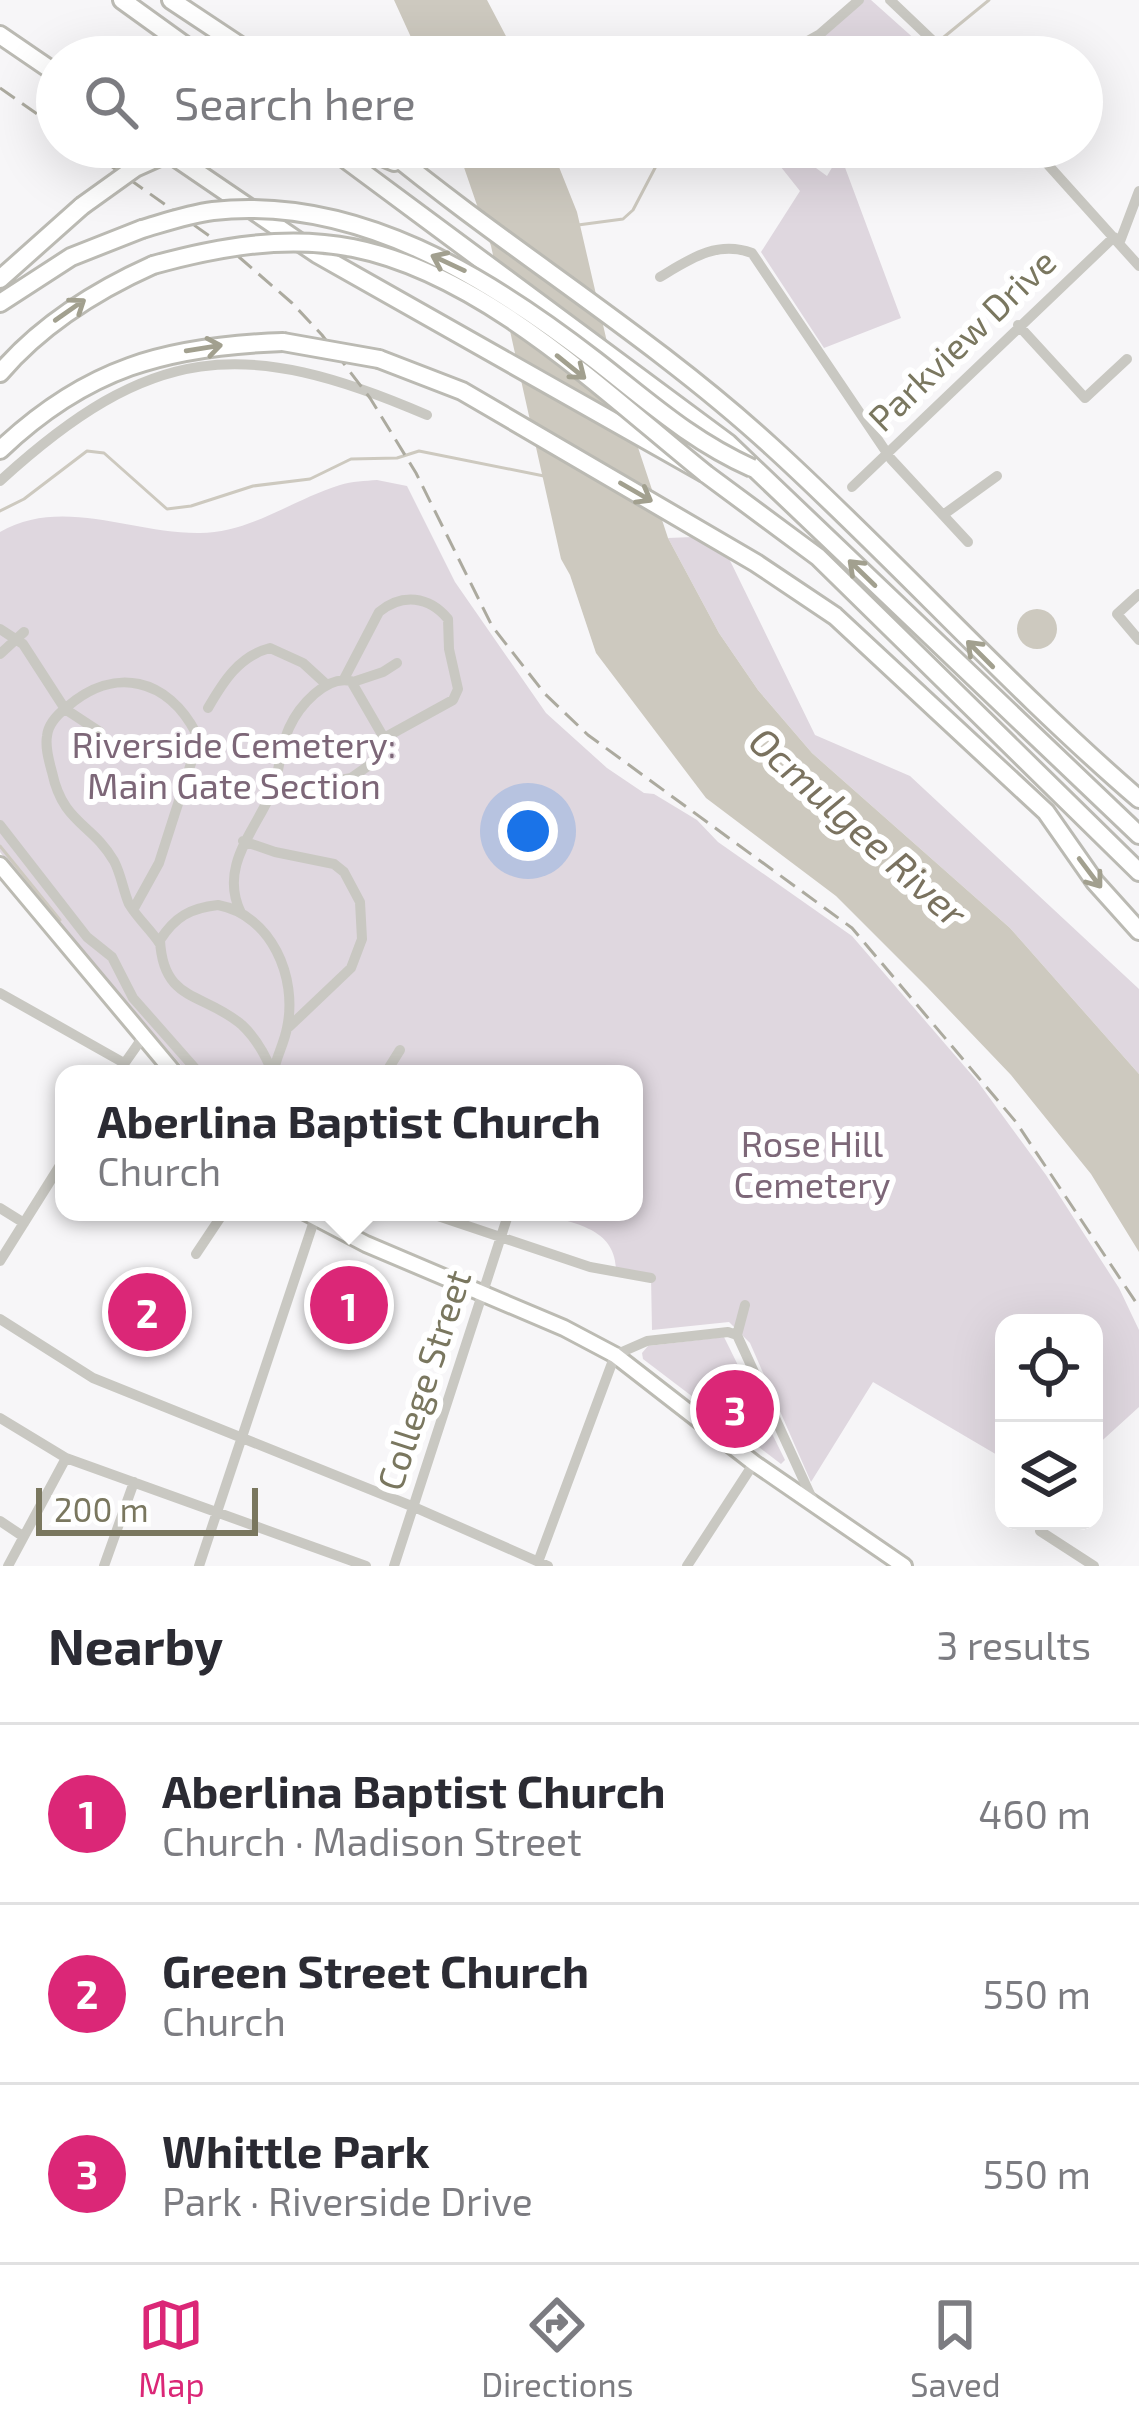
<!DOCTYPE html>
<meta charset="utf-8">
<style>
body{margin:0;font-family:"Exo 2",sans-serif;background:#f2f2f3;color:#2b2b33}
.controls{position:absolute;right:36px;bottom:36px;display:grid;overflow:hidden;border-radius:24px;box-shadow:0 12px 48px #0002}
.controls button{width:108px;height:108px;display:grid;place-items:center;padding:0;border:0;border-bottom:3px solid #e1e1e2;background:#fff;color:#2b2b33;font:60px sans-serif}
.scale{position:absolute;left:36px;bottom:30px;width:222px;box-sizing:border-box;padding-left:12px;border:6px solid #7a775f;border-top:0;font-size:33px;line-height:42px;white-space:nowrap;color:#7a775f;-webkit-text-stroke:9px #fff;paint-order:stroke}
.you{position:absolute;left:528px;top:831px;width:42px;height:42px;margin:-30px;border:9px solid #fff;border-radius:50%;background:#1a73e8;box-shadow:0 0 0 18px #1a73e833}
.badge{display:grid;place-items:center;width:78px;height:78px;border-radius:50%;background:#db2777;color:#fff;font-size:39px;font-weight:700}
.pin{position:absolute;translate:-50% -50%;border:6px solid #fff;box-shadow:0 3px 12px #0006}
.popup{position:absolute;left:55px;top:1065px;width:588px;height:156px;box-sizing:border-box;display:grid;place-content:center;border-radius:24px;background:#fff;filter:drop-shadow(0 3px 9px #0005);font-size:39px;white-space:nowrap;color:#7c7c81}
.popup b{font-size:45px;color:#2b2b33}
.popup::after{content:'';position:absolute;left:50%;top:100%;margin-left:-24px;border:24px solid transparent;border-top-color:#fff}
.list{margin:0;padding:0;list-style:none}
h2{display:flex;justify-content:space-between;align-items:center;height:156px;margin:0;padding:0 48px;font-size:51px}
h2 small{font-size:39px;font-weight:400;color:#7c7c81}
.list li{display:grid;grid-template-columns:78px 1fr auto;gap:36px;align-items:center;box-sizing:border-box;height:180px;padding:0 48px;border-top:3px solid #e1e1e2}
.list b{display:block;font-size:45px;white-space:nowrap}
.list p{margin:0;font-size:39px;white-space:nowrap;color:#7c7c81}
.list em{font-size:39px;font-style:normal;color:#7c7c81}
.icon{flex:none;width:66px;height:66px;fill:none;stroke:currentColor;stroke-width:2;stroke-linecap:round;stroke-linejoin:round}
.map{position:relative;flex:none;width:1139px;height:1566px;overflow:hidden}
.search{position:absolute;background:#fff;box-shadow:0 12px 48px #0002;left:36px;right:36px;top:36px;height:132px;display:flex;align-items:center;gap:30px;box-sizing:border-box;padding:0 42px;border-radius:66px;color:#7c7c81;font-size:45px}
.sheet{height:696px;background:#fff}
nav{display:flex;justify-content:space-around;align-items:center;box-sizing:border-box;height:168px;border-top:3px solid #e1e1e2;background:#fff;font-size:33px;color:#7c7c81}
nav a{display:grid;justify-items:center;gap:6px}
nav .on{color:#db2777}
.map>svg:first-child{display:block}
</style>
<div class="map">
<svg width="1139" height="1566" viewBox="0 0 1139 1566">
<rect width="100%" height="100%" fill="#f7f6f8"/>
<path fill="#dfd7df" d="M 856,0 L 871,0 L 918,42 L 901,57 L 804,57 Z
M 765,147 L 804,147 L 816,168 L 827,176 L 840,154 L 901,318 L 824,348 L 761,252 L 800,191 Z
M 377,480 L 407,486 L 455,582 L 546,713 L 607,768 L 644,793 L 654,794 L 697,820 L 718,842 L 852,936 L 978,1082 L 1046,1175 L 1119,1288 L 1139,1330 L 1139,1407 L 1094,1448 L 1094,1323 L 1004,1323 L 1004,1459 L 873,1382 L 811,1482 L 750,1343 L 729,1322 L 652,1330 L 651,1277 L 616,1268 C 614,1226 570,1223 536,1212 L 634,1212 L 634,1074 L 189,1074 L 57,925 L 0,852 L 0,532 C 62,496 133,534 200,533 C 250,533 294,499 340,485 C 352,481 365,481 377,480 Z
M 718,536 L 815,735 L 910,776 L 1139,989 L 1139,1074 L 1010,928 L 812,753 L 758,690 L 719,633 L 668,538 Z
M 724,1337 L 785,1460 L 781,1464 L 643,1359 L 642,1353 L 648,1346 Z"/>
<path fill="#cdc9bf" d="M 394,0 L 487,0 L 517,57 L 420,57 Z
M 457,147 L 551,147 L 577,212 L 616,381 L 668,538 L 719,633 L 758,690 L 812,753 L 1010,928 L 1139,1074 L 1139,1252 L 1091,1174 L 1011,1075 L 927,987 L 836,896 L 706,798 L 596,653 L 570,575 L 561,559 L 491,246 Z
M1017 629a20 20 0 1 1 40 0a20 20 0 1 1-40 0Z"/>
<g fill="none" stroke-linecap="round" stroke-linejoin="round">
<path stroke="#cdc9bf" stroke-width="3" d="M 939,41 L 989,0
M 892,57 L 932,47
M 578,225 L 623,219 L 633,210 L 666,147
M 0,511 L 24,499 L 87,451 L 104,453 L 167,509 L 191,506 L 253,486 L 310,479 L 351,459 L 397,458 L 419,451 L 544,476
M 0,846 L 60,920"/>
<g stroke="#bcbbb3" stroke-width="20">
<path id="major" d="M 0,865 L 175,1074
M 305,1212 L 366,1244 L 564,1328 L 615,1355 L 754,1463 L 904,1566"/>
</g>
<g stroke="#bbbab3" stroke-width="22">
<path id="highway" d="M 122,0 L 201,57
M 171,0 L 257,57
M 0,35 L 57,74
M 160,147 L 317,254 L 706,474 L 818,557 L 1139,872
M 329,147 L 728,443 L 1139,835
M 359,147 L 394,162
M 384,147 C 510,251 651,336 772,447 C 897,561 1010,688 1139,799
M 0,279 L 82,206
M 0,303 L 71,257 L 142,229
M 379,359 L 462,391 L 756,563 L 835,616 L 1046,812 L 1095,882 L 1139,931
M 0,373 C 42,324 95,291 153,265
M 0,450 C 86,368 166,346 283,342"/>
</g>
<path stroke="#c9c8c2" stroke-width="10" d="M 890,0 L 950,57
M 716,56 L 722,57
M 779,57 L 820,34 L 859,0
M 1032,147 L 1139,266
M 1119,244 L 1139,191
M 660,277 C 690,259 717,240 752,253 L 891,459 L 968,542
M 1018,325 L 1085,398 L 1127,359
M 0,481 C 150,344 242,335 427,415
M 852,487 L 1114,237
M 943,515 L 997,476
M 1139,594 L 1117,614 L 1139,640
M 0,629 L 23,644 L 65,709 L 100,732
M 0,654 L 24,632
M 353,682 L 383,672 L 397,663
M 208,708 C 223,682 239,656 270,648 L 303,663 L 327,685
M 271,794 L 351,778 L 371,764 L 384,738 L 453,700 L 458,689 L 449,649 L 448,619 C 429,596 402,593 379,612 L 344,679
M 0,825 L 87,937 L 112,957 L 133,998 L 200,1074
M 243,841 L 275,852 L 334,864 L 344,872 L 360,902 L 362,939 L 351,968 L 289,1027
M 218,905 C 271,915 298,977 287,1028 C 284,1044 276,1057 273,1074 C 266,1056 257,1039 242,1025 C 204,992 163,1003 160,940 C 175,917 190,908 218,905 Z
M 133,910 L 159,863 L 194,754 L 196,733 C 168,679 115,665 67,707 C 58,714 48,724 47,736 C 45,748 49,761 52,772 C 63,824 92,823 114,861 C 121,874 123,890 129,904 C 138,919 151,930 160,944
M 241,913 C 218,866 256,830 272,791 C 280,771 280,748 289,728 C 299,706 326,675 351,681 L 384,738
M 0,993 L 124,1063
M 117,1074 L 143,1037
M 385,1074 L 400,1050
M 0,1208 L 24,1223
M 426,1212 L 590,1267 L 651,1278
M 196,1254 L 224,1212
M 0,1261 L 64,1159
M 0,1319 L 93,1378 L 414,1507 L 548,1566
M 737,1335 L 745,1305
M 0,1418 L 66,1458 L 366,1566
M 0,1521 L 21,1535
M 1040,1531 L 1094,1566
M 538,1562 L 615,1355 L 647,1341 L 728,1332 L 737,1335 L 815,1505
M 8,1566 L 66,1458
M 104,1566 L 134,1482
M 199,1566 L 316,1215
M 394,1566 L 509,1212
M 687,1566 L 754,1463"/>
<use href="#major" stroke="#fff" stroke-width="14"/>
<use href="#highway" stroke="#fff" stroke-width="16"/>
<path stroke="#acaa9f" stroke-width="3" stroke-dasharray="18 9" stroke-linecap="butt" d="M 0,88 L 57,128
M 84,147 L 239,257 L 292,303 L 322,335 L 370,398 L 416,473 L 492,626 L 545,694 L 588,735 L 852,928 L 1016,1122 L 1139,1307"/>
<g stroke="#bbbab3" stroke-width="22" stroke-linecap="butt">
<path id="highway-bridge" d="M 82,206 L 135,168 L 182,147
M 142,229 C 166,222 189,214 213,211 C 356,195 488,277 595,360 C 649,402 690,440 752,468
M 153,265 C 218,247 285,235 353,248 C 484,274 605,393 706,474
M 283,342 L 379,359"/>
</g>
<use href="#highway-bridge" stroke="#fff" stroke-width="16"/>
</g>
<defs><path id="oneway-shaft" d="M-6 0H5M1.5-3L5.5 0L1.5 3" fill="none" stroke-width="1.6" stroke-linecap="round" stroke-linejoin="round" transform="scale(3)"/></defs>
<g stroke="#a2a08f">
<use href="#oneway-shaft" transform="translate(448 263) rotate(-155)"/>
<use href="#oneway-shaft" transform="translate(70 310) rotate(-35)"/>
<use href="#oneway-shaft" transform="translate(204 348) rotate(-9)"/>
<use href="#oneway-shaft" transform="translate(571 367) rotate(39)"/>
<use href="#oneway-shaft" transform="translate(636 492) rotate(30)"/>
<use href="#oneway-shaft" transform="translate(862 573) rotate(-136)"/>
<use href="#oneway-shaft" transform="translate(980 654) rotate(-135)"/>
<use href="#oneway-shaft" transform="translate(1090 873) rotate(53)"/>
</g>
<g text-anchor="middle" stroke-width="12" stroke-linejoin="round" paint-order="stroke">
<g font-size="36" fill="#7a775f" stroke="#fff">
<text transform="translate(962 340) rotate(-44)" y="13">Parkview Drive</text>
<text transform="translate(424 1380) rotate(-72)" y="13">College Street</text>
</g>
<g font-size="36" fill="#7d6778" stroke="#fff">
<text x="234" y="758">Riverside Cemetery:<tspan x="234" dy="41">Main Gate Section</tspan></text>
<text x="812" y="1157">Rose Hill<tspan x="812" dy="41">Cemetery</tspan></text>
</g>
<g font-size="39" font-style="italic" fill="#7a725f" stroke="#fff">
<text transform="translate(858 827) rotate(42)" y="14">Ocmulgee River</text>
</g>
</g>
</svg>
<div class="controls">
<button><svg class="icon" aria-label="locate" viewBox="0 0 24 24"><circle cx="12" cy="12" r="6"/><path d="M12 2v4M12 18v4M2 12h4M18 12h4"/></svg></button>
<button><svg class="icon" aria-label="layers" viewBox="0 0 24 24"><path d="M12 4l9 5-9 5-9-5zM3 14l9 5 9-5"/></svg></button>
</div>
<div class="scale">200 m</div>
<div class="you"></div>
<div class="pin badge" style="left:349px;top:1305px">1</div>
<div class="popup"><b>Aberlina Baptist Church</b>Church</div>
<div class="pin badge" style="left:147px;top:1312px">2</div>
<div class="pin badge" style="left:735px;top:1409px">3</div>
<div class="search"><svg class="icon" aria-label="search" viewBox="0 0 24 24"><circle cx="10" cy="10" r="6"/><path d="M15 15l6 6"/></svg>Search here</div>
</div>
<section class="sheet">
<h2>Nearby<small>3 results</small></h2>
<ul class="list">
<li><span class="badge">1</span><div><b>Aberlina Baptist Church</b><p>Church · Madison Street</p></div><em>460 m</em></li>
<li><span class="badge">2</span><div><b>Green Street Church</b><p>Church</p></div><em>550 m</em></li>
<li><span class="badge">3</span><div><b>Whittle Park</b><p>Park · Riverside Drive</p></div><em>550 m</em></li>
</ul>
</section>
<nav>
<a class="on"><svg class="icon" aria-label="map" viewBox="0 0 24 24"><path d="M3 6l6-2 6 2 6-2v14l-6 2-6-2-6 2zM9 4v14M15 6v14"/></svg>Map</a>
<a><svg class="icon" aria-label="directions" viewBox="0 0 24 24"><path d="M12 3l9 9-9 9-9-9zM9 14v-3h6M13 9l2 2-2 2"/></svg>Directions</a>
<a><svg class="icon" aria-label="saved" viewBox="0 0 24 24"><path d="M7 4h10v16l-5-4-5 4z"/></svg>Saved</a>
</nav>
